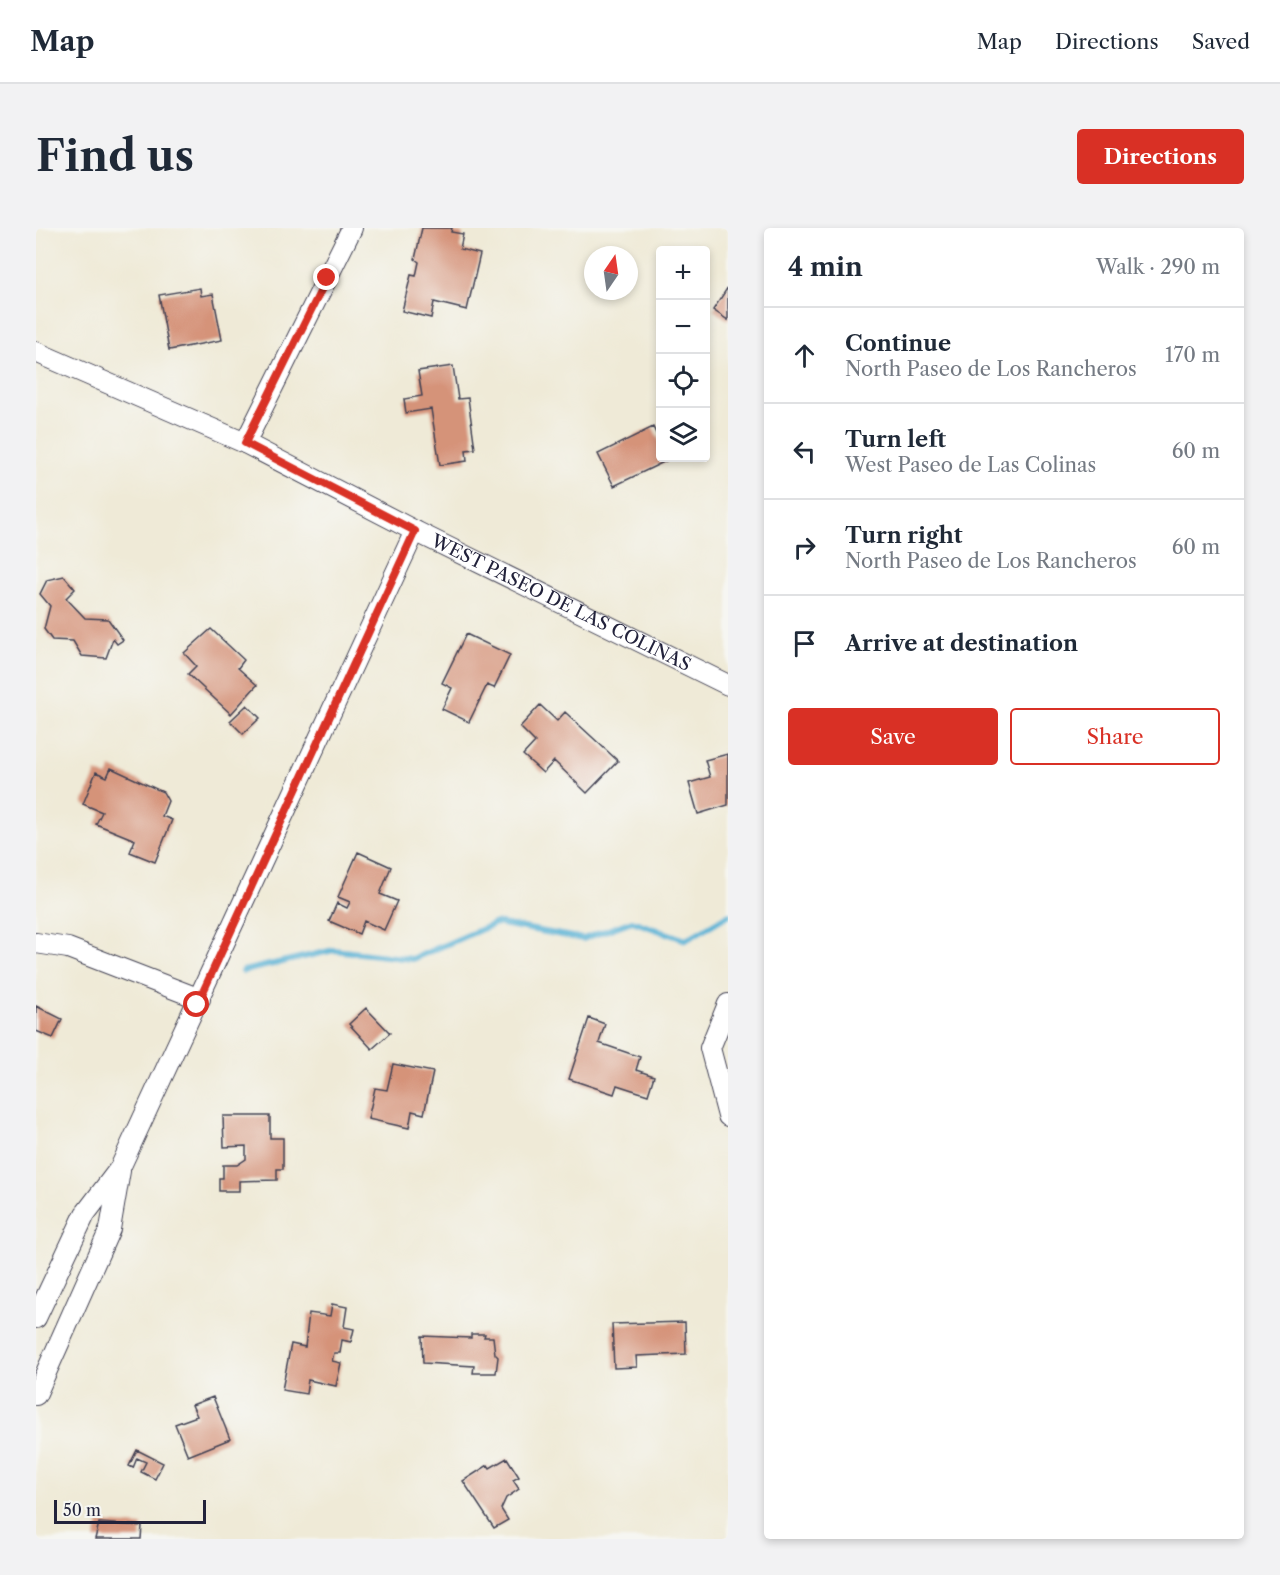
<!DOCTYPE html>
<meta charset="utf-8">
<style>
body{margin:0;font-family:"Libre Caslon Text",serif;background:#f2f2f3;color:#1f2937}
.controls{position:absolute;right:18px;top:18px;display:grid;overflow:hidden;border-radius:6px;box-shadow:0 3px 9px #0003}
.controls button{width:54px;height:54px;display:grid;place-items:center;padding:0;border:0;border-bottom:2px solid #e0e1e3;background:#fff;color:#1f2937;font:30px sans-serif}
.compass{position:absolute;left:548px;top:18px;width:54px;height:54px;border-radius:50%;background:#fff;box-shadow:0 3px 9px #0003;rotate:13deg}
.scale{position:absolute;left:18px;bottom:15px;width:152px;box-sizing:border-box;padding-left:6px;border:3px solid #22223b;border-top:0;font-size:16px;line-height:21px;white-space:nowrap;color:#22223b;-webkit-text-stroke:4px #f6f6f2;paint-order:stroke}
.stop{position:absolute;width:18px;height:18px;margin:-14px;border:4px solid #d93025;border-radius:50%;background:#fff}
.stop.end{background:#d93025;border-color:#fff;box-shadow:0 2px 6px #0008}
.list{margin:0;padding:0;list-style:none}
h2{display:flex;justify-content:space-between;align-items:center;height:78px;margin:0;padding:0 24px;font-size:26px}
h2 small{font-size:20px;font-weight:400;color:#747a83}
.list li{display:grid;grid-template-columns:39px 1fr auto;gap:18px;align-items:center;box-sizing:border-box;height:96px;padding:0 24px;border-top:2px solid #e0e1e3}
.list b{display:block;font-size:22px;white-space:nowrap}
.list p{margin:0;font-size:20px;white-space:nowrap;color:#747a83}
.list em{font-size:20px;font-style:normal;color:#747a83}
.actions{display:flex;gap:12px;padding:18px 24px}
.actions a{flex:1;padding:14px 0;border:2px solid #d93025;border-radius:6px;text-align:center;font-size:21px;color:#d93025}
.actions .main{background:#d93025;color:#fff}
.icon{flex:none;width:33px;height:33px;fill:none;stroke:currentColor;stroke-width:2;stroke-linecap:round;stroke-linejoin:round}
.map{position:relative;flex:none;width:692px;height:1311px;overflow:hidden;border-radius:6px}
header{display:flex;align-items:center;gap:36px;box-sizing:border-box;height:84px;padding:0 30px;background:#fff;border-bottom:2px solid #e0e1e3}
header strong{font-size:28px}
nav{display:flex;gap:33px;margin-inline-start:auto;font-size:21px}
.intro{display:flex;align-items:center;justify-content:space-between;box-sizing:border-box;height:144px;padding:0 36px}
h1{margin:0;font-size:42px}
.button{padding:15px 27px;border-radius:6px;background:#d93025;color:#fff;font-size:21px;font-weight:700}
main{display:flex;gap:36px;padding:0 36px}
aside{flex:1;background:#fff;border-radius:6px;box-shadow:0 3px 9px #0003}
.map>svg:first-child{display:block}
</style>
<header>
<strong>Map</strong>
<nav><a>Map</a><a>Directions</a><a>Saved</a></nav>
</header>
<div class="intro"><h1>Find us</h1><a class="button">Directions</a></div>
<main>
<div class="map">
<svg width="692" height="1311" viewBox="0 0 692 1311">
<rect width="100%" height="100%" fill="#f6f6f2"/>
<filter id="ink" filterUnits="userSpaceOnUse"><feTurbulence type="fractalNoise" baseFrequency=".0167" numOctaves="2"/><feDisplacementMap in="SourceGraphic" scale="12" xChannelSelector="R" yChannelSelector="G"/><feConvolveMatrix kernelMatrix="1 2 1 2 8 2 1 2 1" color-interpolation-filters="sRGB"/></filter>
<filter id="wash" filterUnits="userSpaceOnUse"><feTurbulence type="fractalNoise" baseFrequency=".008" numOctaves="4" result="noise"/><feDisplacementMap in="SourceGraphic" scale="24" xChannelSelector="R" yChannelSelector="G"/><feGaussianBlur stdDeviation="1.35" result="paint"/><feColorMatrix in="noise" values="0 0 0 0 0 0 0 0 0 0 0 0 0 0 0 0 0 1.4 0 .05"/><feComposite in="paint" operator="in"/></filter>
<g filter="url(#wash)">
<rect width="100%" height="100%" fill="#efead7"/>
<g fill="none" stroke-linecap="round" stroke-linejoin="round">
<path stroke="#57b1d4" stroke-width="6" d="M 207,743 L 298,722 L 376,731 L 460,695 L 547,711 L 596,693 L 650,712 L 692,687"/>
</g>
<g id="blocks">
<path fill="#d59379" d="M 386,0 L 416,0 L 415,4 L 427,6 L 424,21 L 444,26 L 431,82 L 398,74 L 395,90 L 366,83 L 375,47 L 380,48 L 383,34 L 379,31 Z
M 692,59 L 692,92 L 677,82 Z
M 164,60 L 165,68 L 177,66 L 186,112 L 133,122 L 123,67 Z
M 417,138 L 422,171 L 432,170 L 439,221 L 430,222 L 431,233 L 404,237 L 395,181 L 370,185 L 368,171 L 386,168 L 382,143 Z
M 617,199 L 624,214 L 624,230 L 636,230 L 578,258 L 562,226 Z
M 28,348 L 39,361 L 30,370 L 49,390 L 72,391 L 87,412 L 81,416 L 77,411 L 70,430 L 46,428 L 37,413 L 16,412 L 8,401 L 14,378 L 4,366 L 11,352 Z
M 175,401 L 208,432 L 202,440 L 221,457 L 195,486 L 152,446 L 160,438 L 148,425 Z
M 430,406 L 474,427 L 458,460 L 451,457 L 433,494 L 406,481 L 416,460 L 406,455 Z
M 211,477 L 224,490 L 207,506 L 194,493 Z
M 504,477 L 521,493 L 529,484 L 582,533 L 551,565 L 518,533 L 507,545 L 487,527 L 499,514 L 484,499 Z
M 692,526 L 692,577 L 662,586 L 653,555 L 674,549 L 669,532 Z
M 75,540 L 127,564 L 132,573 L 126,588 L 136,592 L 119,634 L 94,624 L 99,612 L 60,596 L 66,584 L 47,576 L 60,544 L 71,549 Z
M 322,624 L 355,639 L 344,666 L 361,673 L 348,702 L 328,693 L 323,706 L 293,693 L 301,675 L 311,680 L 314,674 L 302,669 Z
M 0,778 L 26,791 L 17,810 L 0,803 Z
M 330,780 L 354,805 L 336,821 L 313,796 Z
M 553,790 L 569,796 L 563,815 L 604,829 L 600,842 L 618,848 L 612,867 L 581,857 L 578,866 L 533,851 Z
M 357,836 L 397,844 L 388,886 L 376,883 L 373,900 L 332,891 L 339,860 L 351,862 Z
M 187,888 L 234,888 L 234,910 L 247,910 L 247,941 L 241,941 L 241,952 L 203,953 L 203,963 L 183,963 L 183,950 L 187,950 L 187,937 L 201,937 L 210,931 L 210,918 L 188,919 Z
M 296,1076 L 311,1079 L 308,1099 L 318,1101 L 315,1114 L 306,1112 L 304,1125 L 298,1125 L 296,1133 L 305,1135 L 300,1158 L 272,1152 L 270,1166 L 246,1162 L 255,1116 L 269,1119 L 273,1085 L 294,1088 Z
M 649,1094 L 650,1126 L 600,1128 L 601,1139 L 578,1140 L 576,1096 Z
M 435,1106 L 449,1106 L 448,1109 L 457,1109 L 459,1126 L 462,1129 L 460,1145 L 437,1145 L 438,1138 L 387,1135 L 386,1108 L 435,1110 Z
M 177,1169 L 194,1211 L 152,1228 L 139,1196 L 161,1188 L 156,1177 Z
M 101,1222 L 127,1235 L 119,1251 L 105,1244 L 110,1234 L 101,1230 L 97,1240 L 93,1238 Z
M 471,1230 L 483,1249 L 477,1252 L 483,1261 L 470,1270 L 465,1281 L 472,1292 L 458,1300 L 427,1253 L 452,1237 L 454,1240 Z
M 63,1295 L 106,1298 L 105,1311 L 59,1311 Z"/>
</g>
</g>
<g filter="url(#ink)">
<use href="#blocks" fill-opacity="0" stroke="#414052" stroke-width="1.5"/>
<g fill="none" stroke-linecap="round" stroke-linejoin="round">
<g stroke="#414052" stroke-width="22">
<g id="minor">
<path id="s1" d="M 0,124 L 209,215 L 379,303 L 692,457"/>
<path d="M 209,215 L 316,0"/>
<path d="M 0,715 L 32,720 L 164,771"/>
<path d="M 692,776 L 674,820 L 692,888"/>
<path d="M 0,1090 L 49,986 L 84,940 L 379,303"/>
<path d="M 0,1167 L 74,1001 L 84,943"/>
</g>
</g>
<use href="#minor" stroke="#fff" stroke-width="20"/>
</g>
</g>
<g fill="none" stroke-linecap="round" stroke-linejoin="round" filter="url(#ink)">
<path stroke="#d93025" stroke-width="8" d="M 161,777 L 379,303 L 209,215 L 291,50"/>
</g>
<g text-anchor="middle" stroke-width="5" stroke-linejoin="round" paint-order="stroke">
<g font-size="18" fill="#22223b" stroke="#f6f6f2">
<text dy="6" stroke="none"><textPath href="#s1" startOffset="582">WEST PASEO DE LAS COLINAS</textPath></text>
</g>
</g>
</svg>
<div class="controls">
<button>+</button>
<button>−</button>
<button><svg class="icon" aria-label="locate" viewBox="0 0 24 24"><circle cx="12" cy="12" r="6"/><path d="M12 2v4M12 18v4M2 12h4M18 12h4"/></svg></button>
<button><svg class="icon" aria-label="layers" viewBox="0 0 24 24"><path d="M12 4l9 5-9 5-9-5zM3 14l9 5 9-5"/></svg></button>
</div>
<svg class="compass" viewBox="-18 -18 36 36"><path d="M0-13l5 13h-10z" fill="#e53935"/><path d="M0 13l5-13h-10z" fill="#747a83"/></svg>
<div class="scale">50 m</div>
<div class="stop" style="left:161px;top:777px"></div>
<div class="stop end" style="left:291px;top:50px"></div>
</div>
<aside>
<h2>4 min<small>Walk · 290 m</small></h2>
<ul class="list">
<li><svg class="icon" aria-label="ahead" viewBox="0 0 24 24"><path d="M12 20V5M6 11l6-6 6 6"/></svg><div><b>Continue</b><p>North Paseo de Los Rancheros</p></div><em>170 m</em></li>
<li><svg class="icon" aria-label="left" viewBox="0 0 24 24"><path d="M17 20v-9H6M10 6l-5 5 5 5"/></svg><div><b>Turn left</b><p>West Paseo de Las Colinas</p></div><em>60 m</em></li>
<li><svg class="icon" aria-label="right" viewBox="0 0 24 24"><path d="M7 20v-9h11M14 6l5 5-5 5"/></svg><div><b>Turn right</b><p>North Paseo de Los Rancheros</p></div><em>60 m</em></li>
<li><svg class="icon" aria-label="arrive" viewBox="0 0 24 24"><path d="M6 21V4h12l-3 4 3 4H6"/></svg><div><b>Arrive at destination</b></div></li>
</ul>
<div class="actions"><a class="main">Save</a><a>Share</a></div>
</aside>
</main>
